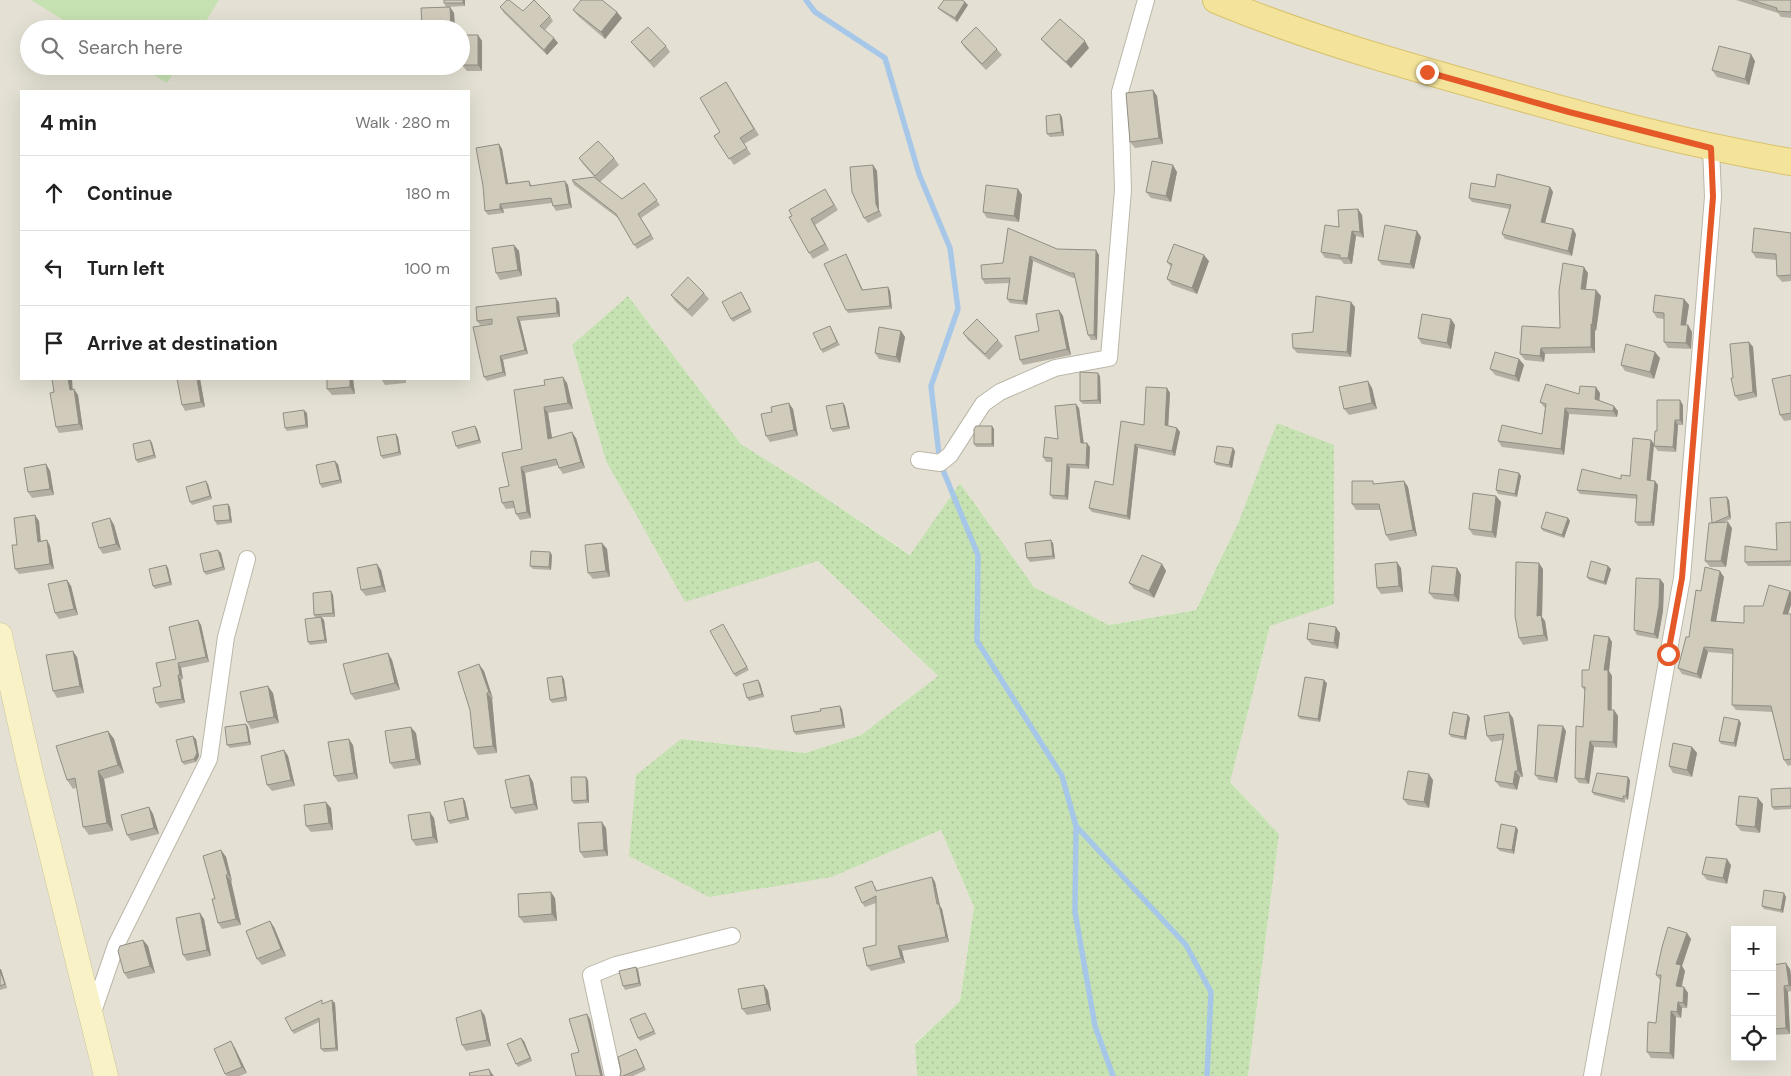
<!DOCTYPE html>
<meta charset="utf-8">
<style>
body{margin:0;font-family:"DM Sans",sans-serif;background:#f6f6f6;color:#222}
.controls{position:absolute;right:15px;bottom:15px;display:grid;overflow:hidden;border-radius:0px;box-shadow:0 5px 20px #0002}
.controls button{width:45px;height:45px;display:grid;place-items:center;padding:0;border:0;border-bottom:1px solid #e0e0e0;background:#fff;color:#222;font:25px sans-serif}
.stop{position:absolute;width:15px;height:15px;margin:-11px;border:4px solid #e55828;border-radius:50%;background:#fff}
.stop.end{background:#e55828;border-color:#fff;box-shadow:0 1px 5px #0008}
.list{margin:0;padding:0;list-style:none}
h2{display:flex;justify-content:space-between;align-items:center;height:65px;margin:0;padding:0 20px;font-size:21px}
h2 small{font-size:16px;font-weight:400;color:#767676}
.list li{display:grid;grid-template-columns:32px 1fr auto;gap:15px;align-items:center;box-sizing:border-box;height:75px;padding:0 20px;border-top:1px solid #e0e0e0}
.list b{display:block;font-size:19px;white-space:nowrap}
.list em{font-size:16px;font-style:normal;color:#767676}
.icon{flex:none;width:28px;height:28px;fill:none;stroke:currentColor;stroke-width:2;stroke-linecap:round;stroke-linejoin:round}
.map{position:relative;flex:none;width:1791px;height:1076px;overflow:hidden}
.search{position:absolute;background:#fff;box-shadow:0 5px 20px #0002;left:20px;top:20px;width:450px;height:55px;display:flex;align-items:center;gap:12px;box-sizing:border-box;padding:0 18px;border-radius:28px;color:#767676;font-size:19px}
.panel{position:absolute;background:#fff;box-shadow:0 5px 20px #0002;left:20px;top:90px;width:450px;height:290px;border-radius:0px}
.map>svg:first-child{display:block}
</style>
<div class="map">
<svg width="1791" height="1076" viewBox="0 0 1791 1076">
<defs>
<pattern id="grass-dots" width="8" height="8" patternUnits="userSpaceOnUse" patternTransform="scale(1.25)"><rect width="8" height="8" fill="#c7e2b2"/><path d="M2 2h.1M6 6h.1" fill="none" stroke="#acc39a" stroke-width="1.8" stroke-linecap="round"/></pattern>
</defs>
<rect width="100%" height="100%" fill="#f1efe6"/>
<path fill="#e4e1d4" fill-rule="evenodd" d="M 0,0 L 1791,0 L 1791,1076 L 1248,1076 L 1279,834 L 1230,782 L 1270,626 L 1239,521 L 1196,610 L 1109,625 L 1034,587 L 960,483 L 911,555 L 811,488 L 741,444 L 628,296 L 684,601 L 818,561 L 938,676 L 861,735 L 805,753 L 681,739 L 832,877 L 941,830 L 974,907 L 960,1001 L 915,1043 L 917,1076 L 0,1076 ZM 29,29 L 461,29 L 461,66 L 29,66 ZM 21,91 L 469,91 L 469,379 L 21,379 ZM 1735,930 L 1772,930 L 1772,1057 L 1735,1057 Z"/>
<path fill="url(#grass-dots)" d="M 628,296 L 741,444 L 811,488 L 910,555 L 960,483 L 1034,587 L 1109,625 L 1196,610 L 1239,521 L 1277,423 L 1334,445 L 1334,604 L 1270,626 L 1230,782 L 1279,834 L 1248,1076 L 917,1076 L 915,1044 L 960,1001 L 974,907 L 941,830 L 832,877 L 709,897 L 629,856 L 636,775 L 681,739 L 805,753 L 861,735 L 938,676 L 818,561 L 685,602 L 606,461 L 572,345 Z"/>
<path fill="#c7e2b2" d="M 31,0 L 219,0 L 201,29 L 78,29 Z
M 139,66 L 178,66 L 167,83 Z"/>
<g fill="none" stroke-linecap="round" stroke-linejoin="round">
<path stroke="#a7c7e9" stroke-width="5.5" d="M 806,0 L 815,12 L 885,58 L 919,174 L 950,248 L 958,309 L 931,386 L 940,463 L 978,555 L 977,641 L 1062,776 L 1076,826 L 1186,945 L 1211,992 L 1207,1076
M 1076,826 L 1075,912 L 1095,1026 L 1113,1076"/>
<g stroke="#bbb7a9" stroke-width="18">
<path id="minor" d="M 919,460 L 940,463 L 950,455 L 983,404 L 1000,392 L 1055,368 L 1109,358 L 1123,190 L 1120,92 L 1146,0
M 92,1015 L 116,945 L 209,759 L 226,637 L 247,559
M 613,1076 L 591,975 L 616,965 L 732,936
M 1592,1076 L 1682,578 L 1713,197 L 1711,147"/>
</g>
<g stroke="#cdc499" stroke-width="25">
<path id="secondary" d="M 0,635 L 30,768 L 106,1076"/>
</g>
<g stroke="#d8c26d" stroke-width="28">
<path id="primary" d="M 1216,0 C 1305,37 1400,64 1493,90 C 1591,118 1690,145 1791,162"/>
</g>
<use href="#minor" stroke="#fff" stroke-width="16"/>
<use href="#secondary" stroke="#f9f2c7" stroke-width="24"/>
<use href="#primary" stroke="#f4e49b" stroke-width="26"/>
</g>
<path fill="#b4afa2" d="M 444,0 L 465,0 L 465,6 L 446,7 L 444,3 Z
M 1736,0 L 1791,0 L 1791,18 L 1781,17 L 1778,13 Z
M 965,2 L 968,5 L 957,22 L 941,11 L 938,8 Z
M 450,7 L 454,13 L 455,29 L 426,29 L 422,24 Z
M 500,7 L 550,16 L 553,21 L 545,30 L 558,43 L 547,55 L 504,13 Z
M 573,10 L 622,18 L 605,39 L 578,16 Z
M 478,35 L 482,41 L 482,71 L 467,71 L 462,65 Z
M 1041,39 L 1089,48 L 1071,68 L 1046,45 Z
M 631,42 L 666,46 L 670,52 L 654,68 L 636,48 Z
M 961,42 L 997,49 L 1002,55 L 986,70 L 965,48 Z
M 1755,61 L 1749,85 L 1717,77 L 1712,70 Z
M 726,82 L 759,135 L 744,144 L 751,154 L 734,165 L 714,136 L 720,132 Z
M 1153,90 L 1157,96 L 1163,144 L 1135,148 L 1130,142 Z
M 1060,114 L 1062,117 L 1064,136 L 1050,137 L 1047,134 Z
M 499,144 L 502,149 L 508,183 L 529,181 L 532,186 L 568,185 L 572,208 L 556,211 L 553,206 L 552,203 L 503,209 L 504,213 L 488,215 L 485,211 Z
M 579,158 L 614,158 L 619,165 L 600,182 L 622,199 L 644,183 L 660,205 L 641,218 L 654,239 L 637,249 L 618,218 L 574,185 L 572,180 L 598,181 L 583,164 Z
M 873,165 L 877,171 L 879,210 L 882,216 L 868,223 L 864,218 Z
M 1177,172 L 1171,202 L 1151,198 L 1146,192 Z
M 1495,187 L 1550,187 L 1553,192 L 1545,223 L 1576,234 L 1572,256 L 1505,239 L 1502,234 L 1509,209 L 1472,202 L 1469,198 Z
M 1018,189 L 1022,195 L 1019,222 L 987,218 L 983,212 Z
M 829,195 L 838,210 L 815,225 L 829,250 L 813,259 L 809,253 L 792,216 Z
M 1358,209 L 1362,215 L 1364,238 L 1356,236 L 1352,264 L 1344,264 L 1341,260 L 1325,258 L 1321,252 L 1339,227 Z
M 1417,231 L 1421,237 L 1414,269 L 1382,265 L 1378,260 Z
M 1791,233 L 1791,281 L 1782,282 L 1777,276 L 1776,260 L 1756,258 L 1752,252 Z
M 514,245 L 519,251 L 522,276 L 500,280 L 496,273 Z
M 1057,249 L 1099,255 L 1097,340 L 1091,340 L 1088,335 L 1075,278 L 1073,278 L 1033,261 L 1027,305 L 1010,303 L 1007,299 L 1009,283 L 985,284 L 982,279 L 1003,263 Z
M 848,258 L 863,290 L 888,287 L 890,291 L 892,309 L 848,313 L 846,310 Z
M 1209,261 L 1197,294 L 1172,285 L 1167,279 L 1171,267 L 1167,262 Z
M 1588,273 L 1586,289 L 1596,290 L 1601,296 L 1596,331 L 1595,330 L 1595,353 L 1545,354 L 1544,362 L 1525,360 L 1520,354 L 1560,328 Z
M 704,293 L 709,299 L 692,317 L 675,301 L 671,295 Z
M 743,295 L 752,312 L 733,322 L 731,319 Z
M 1684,299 L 1689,305 L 1686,325 L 1688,325 L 1692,332 L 1691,349 L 1668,348 L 1664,342 L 1664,319 L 1657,318 L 1653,312 Z
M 559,302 L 560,317 L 520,321 L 528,354 L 503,360 L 506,376 L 487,381 L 484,377 L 491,324 L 480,325 L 477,321 Z
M 1355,307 L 1351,357 L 1297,353 L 1293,348 Z
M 1059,310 L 1063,316 L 1071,355 L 1023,365 L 1020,360 L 1039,331 Z
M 1451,319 L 1455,325 L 1451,349 L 1422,344 L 1418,338 Z
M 830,326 L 840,345 L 823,353 L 821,350 Z
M 901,331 L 905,337 L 900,363 L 879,359 L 875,353 Z
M 963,333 L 998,340 L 1003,346 L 989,360 L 968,340 Z
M 1749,342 L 1753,347 L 1757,397 L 1739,401 L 1735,396 L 1733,378 Z
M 1660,358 L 1654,379 L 1625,371 L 1621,365 Z
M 1519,359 L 1524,365 L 1519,382 L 1495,375 L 1490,369 Z
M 1791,375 L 1791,420 L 1784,421 L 1780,415 Z
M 1100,376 L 1101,404 L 1083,404 L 1080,401 Z
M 200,379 L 205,407 L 185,411 L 182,405 Z
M 353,379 L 355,394 L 332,395 L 327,389 Z
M 381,379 L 406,379 L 406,383 L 385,385 Z
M 567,383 L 573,409 L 548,413 L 552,438 L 576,438 L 585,468 L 563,474 L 559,468 L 558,465 L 525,473 L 531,518 L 520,520 L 516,514 L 515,508 L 506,509 L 502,503 L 509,486 L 522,449 L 514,390 Z
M 1167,388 L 1170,393 L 1168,426 L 1177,428 L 1180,432 L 1175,456 L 1138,448 L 1130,520 L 1092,512 L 1089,508 L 1113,485 L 1144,425 Z
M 1372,388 L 1377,409 L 1349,415 L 1344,409 Z
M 73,389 L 78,395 L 83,430 L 59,433 L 56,427 Z
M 1600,393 L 1599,401 L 1618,411 L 1617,417 L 1569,414 L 1564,455 L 1502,447 L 1498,441 L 1542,434 L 1545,408 L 1540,402 L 1579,394 Z
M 1683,405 L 1683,425 L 1678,425 L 1676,452 L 1658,451 L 1654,446 L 1657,431 Z
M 845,406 L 850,429 L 833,432 L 831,429 Z
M 1079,408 L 1084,443 L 1090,447 L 1089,469 L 1070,468 L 1068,500 L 1053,499 L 1050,495 L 1052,462 L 1046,462 L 1043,457 L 1058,439 Z
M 793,409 L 798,436 L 770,442 L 766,436 Z
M 307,413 L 308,428 L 287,431 L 285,428 Z
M 475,426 L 477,429 L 481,443 L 458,449 L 456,446 Z
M 992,426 L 994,429 L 994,447 L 976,447 L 974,444 Z
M 396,434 L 398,437 L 401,455 L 383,459 L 381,456 Z
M 150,440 L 152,443 L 156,458 L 138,463 L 136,460 Z
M 1651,440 L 1654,444 L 1651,480 L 1658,485 L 1654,526 L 1638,526 L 1635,522 L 1637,499 L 1580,494 L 1577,490 L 1621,479 L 1630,476 Z
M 1235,451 L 1232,468 L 1216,465 L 1214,462 Z
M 46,464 L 50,471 L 54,495 L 32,498 L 28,492 Z
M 338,464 L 342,483 L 322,488 L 320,484 Z
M 1519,473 L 1521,476 L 1517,497 L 1498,494 L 1496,490 Z
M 1404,481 L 1408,487 L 1417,536 L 1390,541 L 1386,535 L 1381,510 L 1356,510 L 1352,504 L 1376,484 Z
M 208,484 L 212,499 L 192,505 L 190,502 Z
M 1496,496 L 1501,502 L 1496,538 L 1473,535 L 1469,529 Z
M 1729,500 L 1731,519 L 1724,522 L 1732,528 L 1726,567 L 1710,567 L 1705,561 L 1712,523 Z
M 228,504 L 230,507 L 232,523 L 217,525 L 215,521 Z
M 110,518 L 114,525 L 121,550 L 103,554 L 99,548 Z
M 1568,518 L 1570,521 L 1564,538 L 1543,531 L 1541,528 Z
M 39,521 L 41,541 L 47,540 L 50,546 L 54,569 L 19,574 L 15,569 L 17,545 Z
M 1791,522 L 1791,566 L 1748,566 L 1745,562 L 1777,550 Z
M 602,543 L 607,549 L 610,577 L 593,579 L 588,573 Z
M 1053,543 L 1055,559 L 1030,562 L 1027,558 Z
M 221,553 L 225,570 L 206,575 L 204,572 Z
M 552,555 L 551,570 L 533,569 L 530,566 Z
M 1162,564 L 1166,571 L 1154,598 L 1134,589 L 1129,583 Z
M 166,565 L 168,568 L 172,585 L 155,589 L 153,586 Z
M 1608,566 L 1611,569 L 1606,585 L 1589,580 L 1587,577 Z
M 1401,568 L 1403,592 L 1381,594 L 1377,588 Z
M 1457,568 L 1461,575 L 1459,602 L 1434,599 L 1429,593 Z
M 1543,569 L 1542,617 L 1545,621 L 1548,641 L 1523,645 L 1519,638 Z
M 381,570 L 386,592 L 366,596 L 361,590 Z
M 1724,577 L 1716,621 L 1744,623 L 1763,606 L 1790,591 L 1791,593 L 1791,605 L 1788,614 L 1791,614 L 1791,765 L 1788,766 L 1784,760 L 1772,712 L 1736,710 L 1732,705 L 1733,654 L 1708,652 L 1701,679 L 1682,674 L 1678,668 L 1689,637 L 1701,591 Z
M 1660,579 L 1664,584 L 1663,611 L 1658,639 L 1637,635 L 1634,630 Z
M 67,580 L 71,586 L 78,615 L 59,619 L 55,613 Z
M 331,591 L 333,595 L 335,617 L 322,617 L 324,620 L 327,643 L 310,645 L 308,642 L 316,618 L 314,615 Z
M 198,620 L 201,625 L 209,662 L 181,668 L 183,679 L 181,680 L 185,703 L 160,708 L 156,703 L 161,686 Z
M 725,627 L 749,670 L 736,677 L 734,674 Z
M 1340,633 L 1338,649 L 1312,645 L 1307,639 Z
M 1609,637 L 1612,642 L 1609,671 L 1612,676 L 1612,710 L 1614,710 L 1618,716 L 1617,748 L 1594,747 L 1589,784 L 1579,783 L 1575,778 L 1583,727 L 1585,691 L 1582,687 L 1589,670 Z
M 388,653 L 392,660 L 400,690 L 355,700 L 351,694 Z
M 77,657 L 84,693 L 57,698 L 53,691 Z
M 484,671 L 493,699 L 492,699 L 497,753 L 478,755 L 474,748 Z
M 564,679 L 567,701 L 552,703 L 550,700 Z
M 760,683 L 764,697 L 749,701 L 747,698 Z
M 1327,683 L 1320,722 L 1300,719 L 1298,716 Z
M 273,693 L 279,723 L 251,729 L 247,722 Z
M 842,709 L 845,728 L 796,735 L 794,732 Z
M 1468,715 L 1470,718 L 1466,740 L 1451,737 L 1449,734 Z
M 1513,718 L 1523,777 L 1520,777 L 1517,790 L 1500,787 L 1495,781 L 1503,740 L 1491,742 L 1487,736 Z
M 1741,723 L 1736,747 L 1721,744 L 1719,741 Z
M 246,724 L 248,727 L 251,745 L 230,748 L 227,745 Z
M 108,731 L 114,739 L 124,773 L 104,779 L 113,831 L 89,835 L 83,827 L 77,787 L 73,789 L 67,780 Z
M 1566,731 L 1557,783 L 1539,780 L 1535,775 Z
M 416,733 L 421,765 L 394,769 L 390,763 Z
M 196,739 L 199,756 L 196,762 L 184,765 L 182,762 Z
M 353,745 L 358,779 L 338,782 L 334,776 Z
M 1692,747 L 1697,753 L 1692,777 L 1673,773 L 1669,766 Z
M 284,750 L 288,756 L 295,786 L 272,791 L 267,785 Z
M 529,775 L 533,782 L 538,810 L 515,814 L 511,808 Z
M 588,780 L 589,803 L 574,804 L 572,801 Z
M 1433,780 L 1429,808 L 1408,805 L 1403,799 Z
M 1630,780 L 1628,800 L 1625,799 L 1625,803 L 1594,795 L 1592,792 Z
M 1791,788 L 1791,809 L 1774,810 L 1772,807 Z
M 463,798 L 465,801 L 469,820 L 450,824 L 448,821 Z
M 1763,804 L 1760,833 L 1741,831 L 1736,825 Z
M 149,807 L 153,814 L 159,834 L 131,841 L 127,835 Z
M 331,808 L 333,830 L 311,832 L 306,826 Z
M 434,818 L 438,843 L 416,846 L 412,840 Z
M 1516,827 L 1518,830 L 1514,854 L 1500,851 L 1497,848 Z
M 606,828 L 608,856 L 584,858 L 580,852 Z
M 221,850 L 226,857 L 232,881 L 231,881 L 241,925 L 222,929 L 218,923 L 215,899 Z
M 1731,865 L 1727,884 L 1707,880 L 1702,874 Z
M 932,877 L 935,882 L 940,906 L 942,909 L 949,942 L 902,951 L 905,963 L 871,971 L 867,966 L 876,945 L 876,903 L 865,907 L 862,903 L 875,886 L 877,891 Z
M 1786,897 L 1783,913 L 1764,909 L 1762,906 Z
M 555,898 L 557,921 L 524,923 L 519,917 Z
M 204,919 L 211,956 L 187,961 L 183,955 Z
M 274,927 L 286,956 L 262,965 L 257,959 Z
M 1687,933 L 1691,939 L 1682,966 L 1685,971 L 1682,987 L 1684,987 L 1688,993 L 1687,1008 L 1682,1008 L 1681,1018 L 1676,1017 L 1674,1059 L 1651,1058 L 1647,1052 L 1656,1023 L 1660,980 L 1656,975 Z
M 143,940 L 148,946 L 155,973 L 128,979 L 124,973 Z
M 1772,965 L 1790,969 L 1791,976 L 1791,991 L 1788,992 L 1790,1034 L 1772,1035 Z
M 636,967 L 638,970 L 641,986 L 625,990 L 623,986 Z
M 0,969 L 7,988 L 0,990 Z
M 764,985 L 768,991 L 771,1011 L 747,1015 L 742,1009 Z
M 324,1003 L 335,1003 L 338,1051 L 324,1052 L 321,1049 L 319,1022 L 294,1034 L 292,1031 Z
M 481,1010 L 485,1016 L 491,1046 L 466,1051 L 462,1045 Z
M 645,1013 L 656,1034 L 640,1041 L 638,1038 Z
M 524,1041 L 532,1061 L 518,1067 L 516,1064 Z
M 235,1048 L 247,1073 L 240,1076 L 227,1076 L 225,1074 Z
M 636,1049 L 638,1052 L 646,1070 L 633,1076 L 620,1076 Z"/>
<path fill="#928e84" d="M 463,0 L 465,0 L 465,6 L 463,3 Z
M 965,2 L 968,5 L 957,22 L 955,18 Z
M 450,7 L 454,13 L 455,29 L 451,29 Z
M 617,12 L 622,18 L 605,39 L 601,32 Z
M 478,35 L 482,41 L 482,71 L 478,65 Z
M 554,38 L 558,43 L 547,55 L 544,50 Z
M 1085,41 L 1089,48 L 1071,68 L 1066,62 Z
M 1751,54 L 1755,61 L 1749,85 L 1745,79 Z
M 1153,90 L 1157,96 L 1163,144 L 1159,138 Z
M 1060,114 L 1062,117 L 1064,136 L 1062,132 Z
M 499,144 L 502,149 L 509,188 L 506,184 Z
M 873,165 L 877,171 L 879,210 L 882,216 L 879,211 L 876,204 Z
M 1173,165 L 1177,172 L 1171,202 L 1166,196 Z
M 565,181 L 568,185 L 572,208 L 569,204 Z
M 1550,187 L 1553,192 L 1544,227 L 1541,222 Z
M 1018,189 L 1022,195 L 1019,222 L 1014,216 Z
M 500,204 L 503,209 L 504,213 L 500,209 Z
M 1358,209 L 1362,215 L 1364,238 L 1360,232 Z
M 811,219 L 815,225 L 829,250 L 825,244 Z
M 1573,229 L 1576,234 L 1572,256 L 1568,251 Z
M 1352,231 L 1356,236 L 1352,264 L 1348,258 Z
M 1417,231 L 1421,237 L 1414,269 L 1410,264 Z
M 514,245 L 519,251 L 522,276 L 518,270 Z
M 1096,250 L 1099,255 L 1097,340 L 1094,335 Z
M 846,254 L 848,258 L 864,293 L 862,290 Z
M 1204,255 L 1209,261 L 1197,294 L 1192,288 Z
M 1030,256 L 1033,261 L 1027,305 L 1023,301 Z
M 1584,267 L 1588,273 L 1585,295 L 1581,289 Z
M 888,287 L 890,291 L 892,309 L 890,306 Z
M 1596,290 L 1601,296 L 1596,331 L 1592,325 Z
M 556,298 L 559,302 L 560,317 L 557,313 Z
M 1684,299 L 1689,305 L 1685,331 L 1681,325 Z
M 1351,302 L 1355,307 L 1351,357 L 1347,352 Z
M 1059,310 L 1063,316 L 1071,355 L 1067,349 Z
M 517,317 L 520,321 L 528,354 L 525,350 Z
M 1451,319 L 1455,325 L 1451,349 L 1447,343 Z
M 1591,324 L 1595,330 L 1595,353 L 1591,347 Z
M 1688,325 L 1692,332 L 1691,349 L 1686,343 Z
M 901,331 L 905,337 L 900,363 L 896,357 Z
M 1749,342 L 1753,347 L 1757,397 L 1753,392 Z
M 1541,348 L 1545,354 L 1544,362 L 1540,356 Z
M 1655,352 L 1660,358 L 1654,379 L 1650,372 Z
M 500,356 L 503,360 L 506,376 L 503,372 Z
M 1519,359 L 1524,365 L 1519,382 L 1515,376 Z
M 1098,373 L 1100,376 L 1101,404 L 1098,400 Z
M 563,377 L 567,383 L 573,409 L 568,403 Z
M 68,379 L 72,379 L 73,395 L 70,390 Z
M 197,379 L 200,379 L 205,407 L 201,402 Z
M 350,379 L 353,379 L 355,394 L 350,387 Z
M 1368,381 L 1372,388 L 1377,409 L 1372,403 Z
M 1596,387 L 1600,393 L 1599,405 L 1595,399 Z
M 1167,388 L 1170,393 L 1168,430 L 1165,425 Z
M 74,389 L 78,395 L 83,430 L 79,424 Z
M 1680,400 L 1683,405 L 1683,425 L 1680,420 Z
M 789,403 L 793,409 L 798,436 L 794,430 Z
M 843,403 L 845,406 L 850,429 L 848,426 Z
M 1076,404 L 1079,408 L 1084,447 L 1081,443 Z
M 1614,406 L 1618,411 L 1617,417 L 1613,411 Z
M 544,407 L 548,413 L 553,444 L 548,439 Z
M 1565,408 L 1569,414 L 1564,455 L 1561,449 Z
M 304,410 L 307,413 L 308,428 L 306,425 Z
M 1675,420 L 1678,425 L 1676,452 L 1673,447 Z
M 475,426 L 477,429 L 481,443 L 479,440 Z
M 992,426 L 994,429 L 994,447 L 992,444 Z
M 1177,428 L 1180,432 L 1175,456 L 1172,451 Z
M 572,432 L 576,438 L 585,468 L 581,462 Z
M 396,434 L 398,437 L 401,455 L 399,452 Z
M 150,440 L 152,443 L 156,458 L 154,455 Z
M 1651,440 L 1654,444 L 1650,484 L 1647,480 Z
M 1087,443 L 1090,447 L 1089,469 L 1086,465 Z
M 1135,444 L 1138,448 L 1130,520 L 1127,516 Z
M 1233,448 L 1235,451 L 1232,468 L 1229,465 Z
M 335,461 L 338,464 L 342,483 L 340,480 Z
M 46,464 L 50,471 L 54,495 L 50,489 Z
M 1067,464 L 1070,468 L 1068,500 L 1065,496 Z
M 521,467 L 525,473 L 531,518 L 527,512 Z
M 1519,473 L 1521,476 L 1517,497 L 1515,494 Z
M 206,481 L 208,484 L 212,499 L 210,496 Z
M 1404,481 L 1408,487 L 1417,536 L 1413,530 Z
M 1655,481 L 1658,485 L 1654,526 L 1651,522 Z
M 1496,496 L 1501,502 L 1496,538 L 1492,532 Z
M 1727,497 L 1729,500 L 1731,519 L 1729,516 Z
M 228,504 L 230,507 L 232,523 L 230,520 Z
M 35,515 L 39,521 L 41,547 L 38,542 Z
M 110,518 L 114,525 L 121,550 L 116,544 Z
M 1568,518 L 1570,521 L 1564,538 L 1562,535 Z
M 1728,522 L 1732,528 L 1726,567 L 1721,561 Z
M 47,540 L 50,546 L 54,569 L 50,564 Z
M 1051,540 L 1053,543 L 1055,559 L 1053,556 Z
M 602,543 L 607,549 L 610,577 L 606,571 Z
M 218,550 L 221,553 L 225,570 L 223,567 Z
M 550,552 L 552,555 L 551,570 L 549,567 Z
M 1397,562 L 1401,568 L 1403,592 L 1399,586 Z
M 1539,563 L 1543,569 L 1542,617 L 1545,621 L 1548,641 L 1544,635 L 1537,616 Z
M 377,564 L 381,570 L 386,592 L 382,586 Z
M 1162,564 L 1166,571 L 1154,598 L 1149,591 Z
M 166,565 L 168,568 L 172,585 L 170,582 Z
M 1608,566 L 1611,569 L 1606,585 L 1604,582 Z
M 1457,568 L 1461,575 L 1459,602 L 1454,595 Z
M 1720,571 L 1724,577 L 1715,627 L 1711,621 Z
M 1660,579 L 1664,584 L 1663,611 L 1658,639 L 1654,634 Z
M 67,580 L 71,586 L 78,615 L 74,609 Z
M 331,591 L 333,595 L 335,617 L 333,613 Z
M 1790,591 L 1791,593 L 1791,605 L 1786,620 L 1783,614 Z
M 321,617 L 324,620 L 327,643 L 325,640 Z
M 198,620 L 201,625 L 209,662 L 206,657 Z
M 1336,627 L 1340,633 L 1338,649 L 1334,643 Z
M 1609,637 L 1612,642 L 1609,671 L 1612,676 L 1611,715 L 1608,710 L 1604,670 Z
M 1704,647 L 1708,652 L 1701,679 L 1697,674 Z
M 73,651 L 77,657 L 84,693 L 80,686 Z
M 388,653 L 392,660 L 400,690 L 395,683 Z
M 178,663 L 181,668 L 183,679 L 180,675 Z
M 479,664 L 484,671 L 493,699 L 489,692 Z
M 178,675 L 181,680 L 185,703 L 182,699 Z
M 562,676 L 564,679 L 567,701 L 565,697 Z
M 758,680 L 760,683 L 764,697 L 762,694 Z
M 1324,680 L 1327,683 L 1320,722 L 1318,719 Z
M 268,686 L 273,693 L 279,723 L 274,717 Z
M 487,693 L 492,699 L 497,753 L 493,746 Z
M 840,706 L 842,709 L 845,728 L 843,725 Z
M 1614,710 L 1618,716 L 1617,748 L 1613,742 Z
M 1509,712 L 1513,718 L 1523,777 L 1518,771 Z
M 1468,715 L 1470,718 L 1466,740 L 1464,737 Z
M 1739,720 L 1741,723 L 1736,747 L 1734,743 Z
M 246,724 L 248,727 L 251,745 L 249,742 Z
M 1563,726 L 1566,731 L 1557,783 L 1554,778 Z
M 411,727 L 416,733 L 421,765 L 416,759 Z
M 108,731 L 114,739 L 124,773 L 118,765 Z
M 193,736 L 196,739 L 199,756 L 196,762 L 194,759 Z
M 349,739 L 353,745 L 358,779 L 354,773 Z
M 1590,741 L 1594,747 L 1589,784 L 1585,779 Z
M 1692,747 L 1697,753 L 1692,777 L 1687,770 Z
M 284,750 L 288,756 L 295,786 L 291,780 Z
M 98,771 L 104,779 L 113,831 L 107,823 Z
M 1515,771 L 1520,777 L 1517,790 L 1513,784 Z
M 1429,774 L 1433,780 L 1429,808 L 1424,802 Z
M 529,775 L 533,782 L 538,810 L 534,804 Z
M 586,777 L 588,780 L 589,803 L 587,800 Z
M 1628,777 L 1630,780 L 1628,800 L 1626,796 Z
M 463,798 L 465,801 L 469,820 L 466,817 Z
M 1758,798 L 1763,804 L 1760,833 L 1755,827 Z
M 326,802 L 331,808 L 333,830 L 329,823 Z
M 149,807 L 153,814 L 159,834 L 154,828 Z
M 430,812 L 434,818 L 438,843 L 433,837 Z
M 602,822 L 606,828 L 608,856 L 604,850 Z
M 1516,827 L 1518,830 L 1514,854 L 1512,850 Z
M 221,850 L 226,857 L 232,881 L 228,874 Z
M 1727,859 L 1731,865 L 1727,884 L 1723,878 Z
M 226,875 L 231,881 L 241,925 L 236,919 Z
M 932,877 L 935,882 L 940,906 L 942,909 L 949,942 L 946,937 Z
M 551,892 L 555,898 L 557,921 L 552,914 Z
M 1784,893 L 1786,897 L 1783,913 L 1781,910 Z
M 200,913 L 204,919 L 211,956 L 207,950 Z
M 270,921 L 274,927 L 286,956 L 281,949 Z
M 1687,933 L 1691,939 L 1682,966 L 1685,971 L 1680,992 L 1676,986 L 1676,964 Z
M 143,940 L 148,946 L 155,973 L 150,966 Z
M 898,946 L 902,951 L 905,963 L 901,958 Z
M 1786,963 L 1790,969 L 1791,976 L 1791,987 L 1789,985 Z
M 636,967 L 638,970 L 641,986 L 639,983 Z
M 0,969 L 1,969 L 7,988 L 5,984 L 0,971 Z
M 764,985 L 768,991 L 771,1011 L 767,1004 Z
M 1784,986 L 1788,992 L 1790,1034 L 1786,1028 Z
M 1684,987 L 1688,993 L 1687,1008 L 1683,1003 Z
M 332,1000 L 335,1003 L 338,1051 L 336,1048 Z
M 1678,1002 L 1682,1008 L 1681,1018 L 1677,1012 Z
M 481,1010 L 485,1016 L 491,1046 L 487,1040 Z
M 1671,1011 L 1676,1017 L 1674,1059 L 1670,1053 Z
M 587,1014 L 590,1019 L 603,1076 L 601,1076 L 600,1073 Z
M 521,1038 L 524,1041 L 532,1061 L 530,1058 Z
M 231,1041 L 235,1048 L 247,1073 L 242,1067 Z
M 489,1069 L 493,1075 L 494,1076 L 491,1076 Z"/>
<path fill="#d1cbbc" stroke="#928e84" d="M 444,0 L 463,0 L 463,3 L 444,3 Z
M 507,0 L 509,0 L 523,11 L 534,0 L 550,16 L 540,26 L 554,38 L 544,50 L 500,7 Z
M 581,0 L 602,0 L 617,12 L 601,32 L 573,10 Z
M 944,0 L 962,0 L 965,2 L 955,18 L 938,8 Z
M 1752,0 L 1791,0 L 1791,12 L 1777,11 L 1777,8 Z
M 450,7 L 451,29 L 428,29 L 427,23 L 422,24 L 421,8 Z
M 1060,19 L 1085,41 L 1066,62 L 1041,39 Z
M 648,27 L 666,46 L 650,61 L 631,42 Z
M 976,27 L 997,49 L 982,64 L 961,42 Z
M 462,35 L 478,35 L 478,65 L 462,65 Z
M 1719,46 L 1751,54 L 1745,79 L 1712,70 Z
M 726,82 L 754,129 L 740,138 L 747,148 L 729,159 L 714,136 L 720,132 L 700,98 Z
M 1153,90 L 1159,138 L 1130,142 L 1126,93 Z
M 1060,114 L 1062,132 L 1047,134 L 1046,116 Z
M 598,141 L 614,158 L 595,176 L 579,158 Z
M 499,144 L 506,184 L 529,181 L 530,186 L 565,181 L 569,204 L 553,206 L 551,198 L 500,204 L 500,209 L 485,211 L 483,186 L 476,148 Z
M 1152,161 L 1173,165 L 1166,196 L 1146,192 Z
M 873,165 L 876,204 L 879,211 L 864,218 L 852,192 L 850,167 Z
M 1497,174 L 1550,187 L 1541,222 L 1573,229 L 1568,251 L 1502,234 L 1511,205 L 1469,198 L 1471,183 L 1495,187 Z
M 594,177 L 622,199 L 644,183 L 657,200 L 638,214 L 651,235 L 634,245 L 616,214 L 572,180 Z
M 986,185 L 1018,189 L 1014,216 L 983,212 Z
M 825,189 L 834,205 L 811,219 L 825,244 L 809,253 L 789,217 L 792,216 L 789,210 Z
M 1358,209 L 1360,232 L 1352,231 L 1348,258 L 1340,258 L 1340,255 L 1321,252 L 1325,225 L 1339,227 L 1338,210 Z
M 1385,225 L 1417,231 L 1410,264 L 1378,260 Z
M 1008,228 L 1057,249 L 1096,250 L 1094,335 L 1088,335 L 1074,273 L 1070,273 L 1030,256 L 1023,301 L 1007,299 L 1010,278 L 982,279 L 981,265 L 1003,263 Z
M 1754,228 L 1791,233 L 1791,275 L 1777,276 L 1776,254 L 1752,252 Z
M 1174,244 L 1204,255 L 1192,288 L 1167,279 L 1172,264 L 1167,262 Z
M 514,245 L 518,270 L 496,273 L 492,248 Z
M 846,254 L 862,290 L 888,287 L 890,306 L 846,310 L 824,264 Z
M 1563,263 L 1584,267 L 1581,289 L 1596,290 L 1592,325 L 1591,324 L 1591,347 L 1541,348 L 1540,356 L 1520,354 L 1522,326 L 1560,328 L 1559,291 Z
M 688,277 L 704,293 L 688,310 L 671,295 Z
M 741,292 L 750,309 L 731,319 L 722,302 Z
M 1655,295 L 1684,299 L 1681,325 L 1688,325 L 1686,343 L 1664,342 L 1664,313 L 1653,312 Z
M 1316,296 L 1351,302 L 1347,352 L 1293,348 L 1292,334 L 1313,332 Z
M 556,298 L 557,313 L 517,317 L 525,350 L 500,356 L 503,372 L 484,377 L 473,327 L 492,324 L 492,319 L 477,321 L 476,307 Z
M 1059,310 L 1067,349 L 1020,360 L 1015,336 L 1039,331 L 1036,314 Z
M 1422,314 L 1451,319 L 1447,343 L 1418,338 Z
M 977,319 L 998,340 L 985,354 L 963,333 Z
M 830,326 L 837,342 L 821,350 L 813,333 Z
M 879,327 L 901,331 L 896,357 L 875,353 Z
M 1749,342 L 1753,392 L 1735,396 L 1731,378 L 1733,378 L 1730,344 Z
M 1626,344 L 1655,352 L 1650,372 L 1621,365 Z
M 1495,352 L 1519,359 L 1515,376 L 1490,369 Z
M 1080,372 L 1098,373 L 1098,400 L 1080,401 Z
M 1791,375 L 1791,413 L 1780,415 L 1772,379 Z
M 563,377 L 568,403 L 544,407 L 548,439 L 572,432 L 581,462 L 559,468 L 556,459 L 521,467 L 527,512 L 516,514 L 513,501 L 502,503 L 499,488 L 509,486 L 502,453 L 522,449 L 514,390 L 545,385 L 544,380 Z
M 52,379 L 68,379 L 70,390 L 74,389 L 79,424 L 56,427 L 50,393 L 54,392 Z
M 177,379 L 197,379 L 201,402 L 182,405 Z
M 327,379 L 350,379 L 350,387 L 327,389 Z
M 1368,381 L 1372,403 L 1344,409 L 1339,387 Z
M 1546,384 L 1579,394 L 1580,386 L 1596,387 L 1595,399 L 1614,406 L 1613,411 L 1565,408 L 1561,449 L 1498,441 L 1502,425 L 1542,434 L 1546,404 L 1540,402 Z
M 1146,387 L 1167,388 L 1165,425 L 1177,428 L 1172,451 L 1135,444 L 1127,516 L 1089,508 L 1095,481 L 1113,485 L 1121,421 L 1144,425 Z
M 1657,400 L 1680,400 L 1680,420 L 1675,420 L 1673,447 L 1654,446 L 1655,431 L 1657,431 Z
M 789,403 L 794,430 L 766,436 L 761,414 L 772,412 L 771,407 Z
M 843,403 L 848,426 L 831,429 L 826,406 Z
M 1076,404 L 1081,443 L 1087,443 L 1086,465 L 1067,464 L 1065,496 L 1050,495 L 1052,458 L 1043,457 L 1045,437 L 1058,439 L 1055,406 Z
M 304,410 L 306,425 L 285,428 L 283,413 Z
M 475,426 L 479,440 L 456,446 L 452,432 Z
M 976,426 L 992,426 L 992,444 L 974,444 L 974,429 Z
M 396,434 L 399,452 L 381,456 L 377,437 Z
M 1633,438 L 1651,440 L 1647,480 L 1655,481 L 1651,522 L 1635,522 L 1637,495 L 1577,490 L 1582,469 L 1621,479 L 1621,475 L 1630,476 Z
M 150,440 L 154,455 L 136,460 L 133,444 Z
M 1217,446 L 1233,448 L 1229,465 L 1214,462 Z
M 335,461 L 340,480 L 320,484 L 316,465 Z
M 46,464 L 50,489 L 28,492 L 24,468 Z
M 1499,469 L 1519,473 L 1515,494 L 1496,490 Z
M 206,481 L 210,496 L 190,502 L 186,487 Z
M 1352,481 L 1373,481 L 1373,484 L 1404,481 L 1413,530 L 1386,535 L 1379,504 L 1352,504 Z
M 1473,493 L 1496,496 L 1492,532 L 1469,529 Z
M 1727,497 L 1729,516 L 1715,522 L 1712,523 L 1710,498 Z
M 228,504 L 230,520 L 215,521 L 213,506 Z
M 1546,512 L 1568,518 L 1562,535 L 1541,528 Z
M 35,515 L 38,542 L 47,540 L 50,564 L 15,569 L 12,545 L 17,545 L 14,518 Z
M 110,518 L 116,544 L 99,548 L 92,523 Z
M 1728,522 L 1721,561 L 1705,561 L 1709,523 Z
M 1791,522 L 1791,561 L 1745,562 L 1745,546 L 1777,550 L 1776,523 Z
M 1051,540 L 1053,556 L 1027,558 L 1025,543 Z
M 602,543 L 606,571 L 588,573 L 585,545 Z
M 218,550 L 223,567 L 204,572 L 200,554 Z
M 531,551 L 550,552 L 549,567 L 530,566 Z
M 1142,555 L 1162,564 L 1149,591 L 1129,583 Z
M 1591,561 L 1608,566 L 1604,582 L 1587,577 Z
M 1397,562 L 1399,586 L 1377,588 L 1375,564 Z
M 1516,562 L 1539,563 L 1537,616 L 1541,615 L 1544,635 L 1519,638 L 1515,616 Z
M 377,564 L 382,586 L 361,590 L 357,568 Z
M 166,565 L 170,582 L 153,586 L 149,569 Z
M 1432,566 L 1457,568 L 1454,595 L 1429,593 Z
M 1705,567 L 1720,571 L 1711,621 L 1744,623 L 1744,606 L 1763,606 L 1769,585 L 1790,591 L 1783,614 L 1791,614 L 1791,759 L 1784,760 L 1771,706 L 1732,705 L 1733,649 L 1704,647 L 1697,674 L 1678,668 L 1686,637 L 1689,637 L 1696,590 L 1701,591 Z
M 1636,578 L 1660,579 L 1659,606 L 1654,634 L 1634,630 Z
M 67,580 L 74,609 L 55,613 L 48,584 Z
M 331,591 L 333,613 L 314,615 L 313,593 Z
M 321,617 L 325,640 L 308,642 L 305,619 Z
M 198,620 L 206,657 L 178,663 L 180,675 L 178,675 L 182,699 L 156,703 L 153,688 L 161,686 L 156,663 L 176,659 L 169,627 Z
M 1309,623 L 1336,627 L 1334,643 L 1307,639 Z
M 723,624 L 747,667 L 734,674 L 710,631 Z
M 1594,635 L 1609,637 L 1604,670 L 1608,670 L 1608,710 L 1614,710 L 1613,742 L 1590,741 L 1585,779 L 1575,778 L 1576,726 L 1583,727 L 1585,687 L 1582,687 L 1582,670 L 1589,670 Z
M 73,651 L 80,686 L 53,691 L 46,655 Z
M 388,653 L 395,683 L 351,694 L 343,664 Z
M 479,664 L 489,692 L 487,693 L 493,746 L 474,748 L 470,710 L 458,672 Z
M 562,676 L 565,697 L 550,700 L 547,678 Z
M 1305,677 L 1324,680 L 1318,719 L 1298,716 Z
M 758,680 L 762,694 L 747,698 L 743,684 Z
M 268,686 L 274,717 L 247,722 L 240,692 Z
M 840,706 L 843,725 L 794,732 L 791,716 L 821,711 L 820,709 Z
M 1453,712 L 1468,715 L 1464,737 L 1449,734 Z
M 1509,712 L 1518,771 L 1515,771 L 1513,784 L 1495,781 L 1504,734 L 1487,736 L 1484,716 Z
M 1724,717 L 1739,720 L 1734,743 L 1719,741 Z
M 246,724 L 249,742 L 227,745 L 225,727 Z
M 1538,725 L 1563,726 L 1554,778 L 1535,775 Z
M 411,727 L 416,759 L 390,763 L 385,731 Z
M 108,731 L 118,765 L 98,771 L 107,823 L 83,827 L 75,778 L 67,780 L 56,746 Z
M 193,736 L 197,753 L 194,759 L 182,762 L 176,740 Z
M 349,739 L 354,773 L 334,776 L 328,742 Z
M 1673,743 L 1692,747 L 1687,770 L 1669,766 Z
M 284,750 L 291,780 L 267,785 L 261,756 Z
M 1408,771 L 1429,774 L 1424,802 L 1403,799 Z
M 1597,773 L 1628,777 L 1626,796 L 1623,796 L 1623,799 L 1592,792 Z
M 529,775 L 534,804 L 511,808 L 505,780 Z
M 571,777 L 586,777 L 587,800 L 572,801 Z
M 1791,788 L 1791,806 L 1772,807 L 1771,789 Z
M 1739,796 L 1758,798 L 1755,827 L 1736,825 Z
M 463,798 L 466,817 L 448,821 L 444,802 Z
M 326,802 L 329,823 L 306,826 L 304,805 Z
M 149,807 L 154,828 L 127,835 L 121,815 Z
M 430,812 L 433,837 L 412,840 L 408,815 Z
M 602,822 L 604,850 L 580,852 L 578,823 Z
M 1501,824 L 1516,827 L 1512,850 L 1497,848 Z
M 221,850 L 228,874 L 226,875 L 236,919 L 218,923 L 212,899 L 215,899 L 203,856 Z
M 1706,857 L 1727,859 L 1723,878 L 1702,874 Z
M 932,877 L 937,904 L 939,904 L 946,937 L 898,946 L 901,958 L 867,966 L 863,948 L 876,945 L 876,896 L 862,903 L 855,887 L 872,881 L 876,891 Z
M 1764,890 L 1784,893 L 1781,910 L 1762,906 Z
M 551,892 L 552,914 L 519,917 L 518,894 Z
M 200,913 L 207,950 L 183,955 L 176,918 Z
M 270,921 L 281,949 L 257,959 L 246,931 Z
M 1668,927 L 1687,933 L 1676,964 L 1681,965 L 1676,986 L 1684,987 L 1683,1003 L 1678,1002 L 1677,1012 L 1671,1011 L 1670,1053 L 1647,1052 L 1648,1022 L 1656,1023 L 1661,975 L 1656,975 L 1662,947 Z
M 143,940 L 150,966 L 124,973 L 118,951 L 120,946 Z
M 1786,963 L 1789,985 L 1784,986 L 1786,1028 L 1772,1029 L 1772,965 Z
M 636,967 L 639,983 L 623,986 L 619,971 Z
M 0,971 L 5,984 L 0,986 Z
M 764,985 L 767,1004 L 742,1009 L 738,989 Z
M 322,1000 L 322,1004 L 332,1000 L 336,1048 L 321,1049 L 319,1018 L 292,1031 L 285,1018 Z
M 481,1010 L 487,1040 L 462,1045 L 456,1018 Z
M 645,1013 L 654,1031 L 638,1038 L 630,1019 Z
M 587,1014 L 600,1073 L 601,1076 L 576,1076 L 571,1054 L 579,1052 L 569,1019 Z
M 521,1038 L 530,1058 L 516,1064 L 507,1044 Z
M 231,1041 L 242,1067 L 225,1074 L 214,1049 Z
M 636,1049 L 644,1067 L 623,1076 L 620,1076 L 621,1071 L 618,1057 Z
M 489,1069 L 491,1076 L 470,1076 L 469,1073 Z"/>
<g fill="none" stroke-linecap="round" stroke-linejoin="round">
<path stroke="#e55828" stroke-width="6" d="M 1427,72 L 1569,112 L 1711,148 L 1713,197 L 1682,578 L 1668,654"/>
</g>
</svg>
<div class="controls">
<button>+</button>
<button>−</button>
<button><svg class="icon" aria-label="locate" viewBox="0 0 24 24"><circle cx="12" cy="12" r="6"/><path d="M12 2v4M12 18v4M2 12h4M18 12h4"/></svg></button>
</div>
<div class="stop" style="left:1668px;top:654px"></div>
<div class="stop end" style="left:1427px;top:72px"></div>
<div class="search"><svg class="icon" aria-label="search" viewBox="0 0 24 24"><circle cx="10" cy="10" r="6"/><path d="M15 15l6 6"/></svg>Search here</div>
<section class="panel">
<h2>4 min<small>Walk · 280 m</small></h2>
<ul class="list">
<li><svg class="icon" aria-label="ahead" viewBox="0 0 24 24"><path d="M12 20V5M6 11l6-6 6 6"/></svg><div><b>Continue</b></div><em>180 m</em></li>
<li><svg class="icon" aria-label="left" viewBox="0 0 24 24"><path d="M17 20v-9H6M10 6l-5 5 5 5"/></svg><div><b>Turn left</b></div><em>100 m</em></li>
<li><svg class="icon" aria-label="arrive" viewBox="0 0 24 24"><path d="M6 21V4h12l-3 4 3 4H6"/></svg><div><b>Arrive at destination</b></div></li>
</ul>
</section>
</div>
